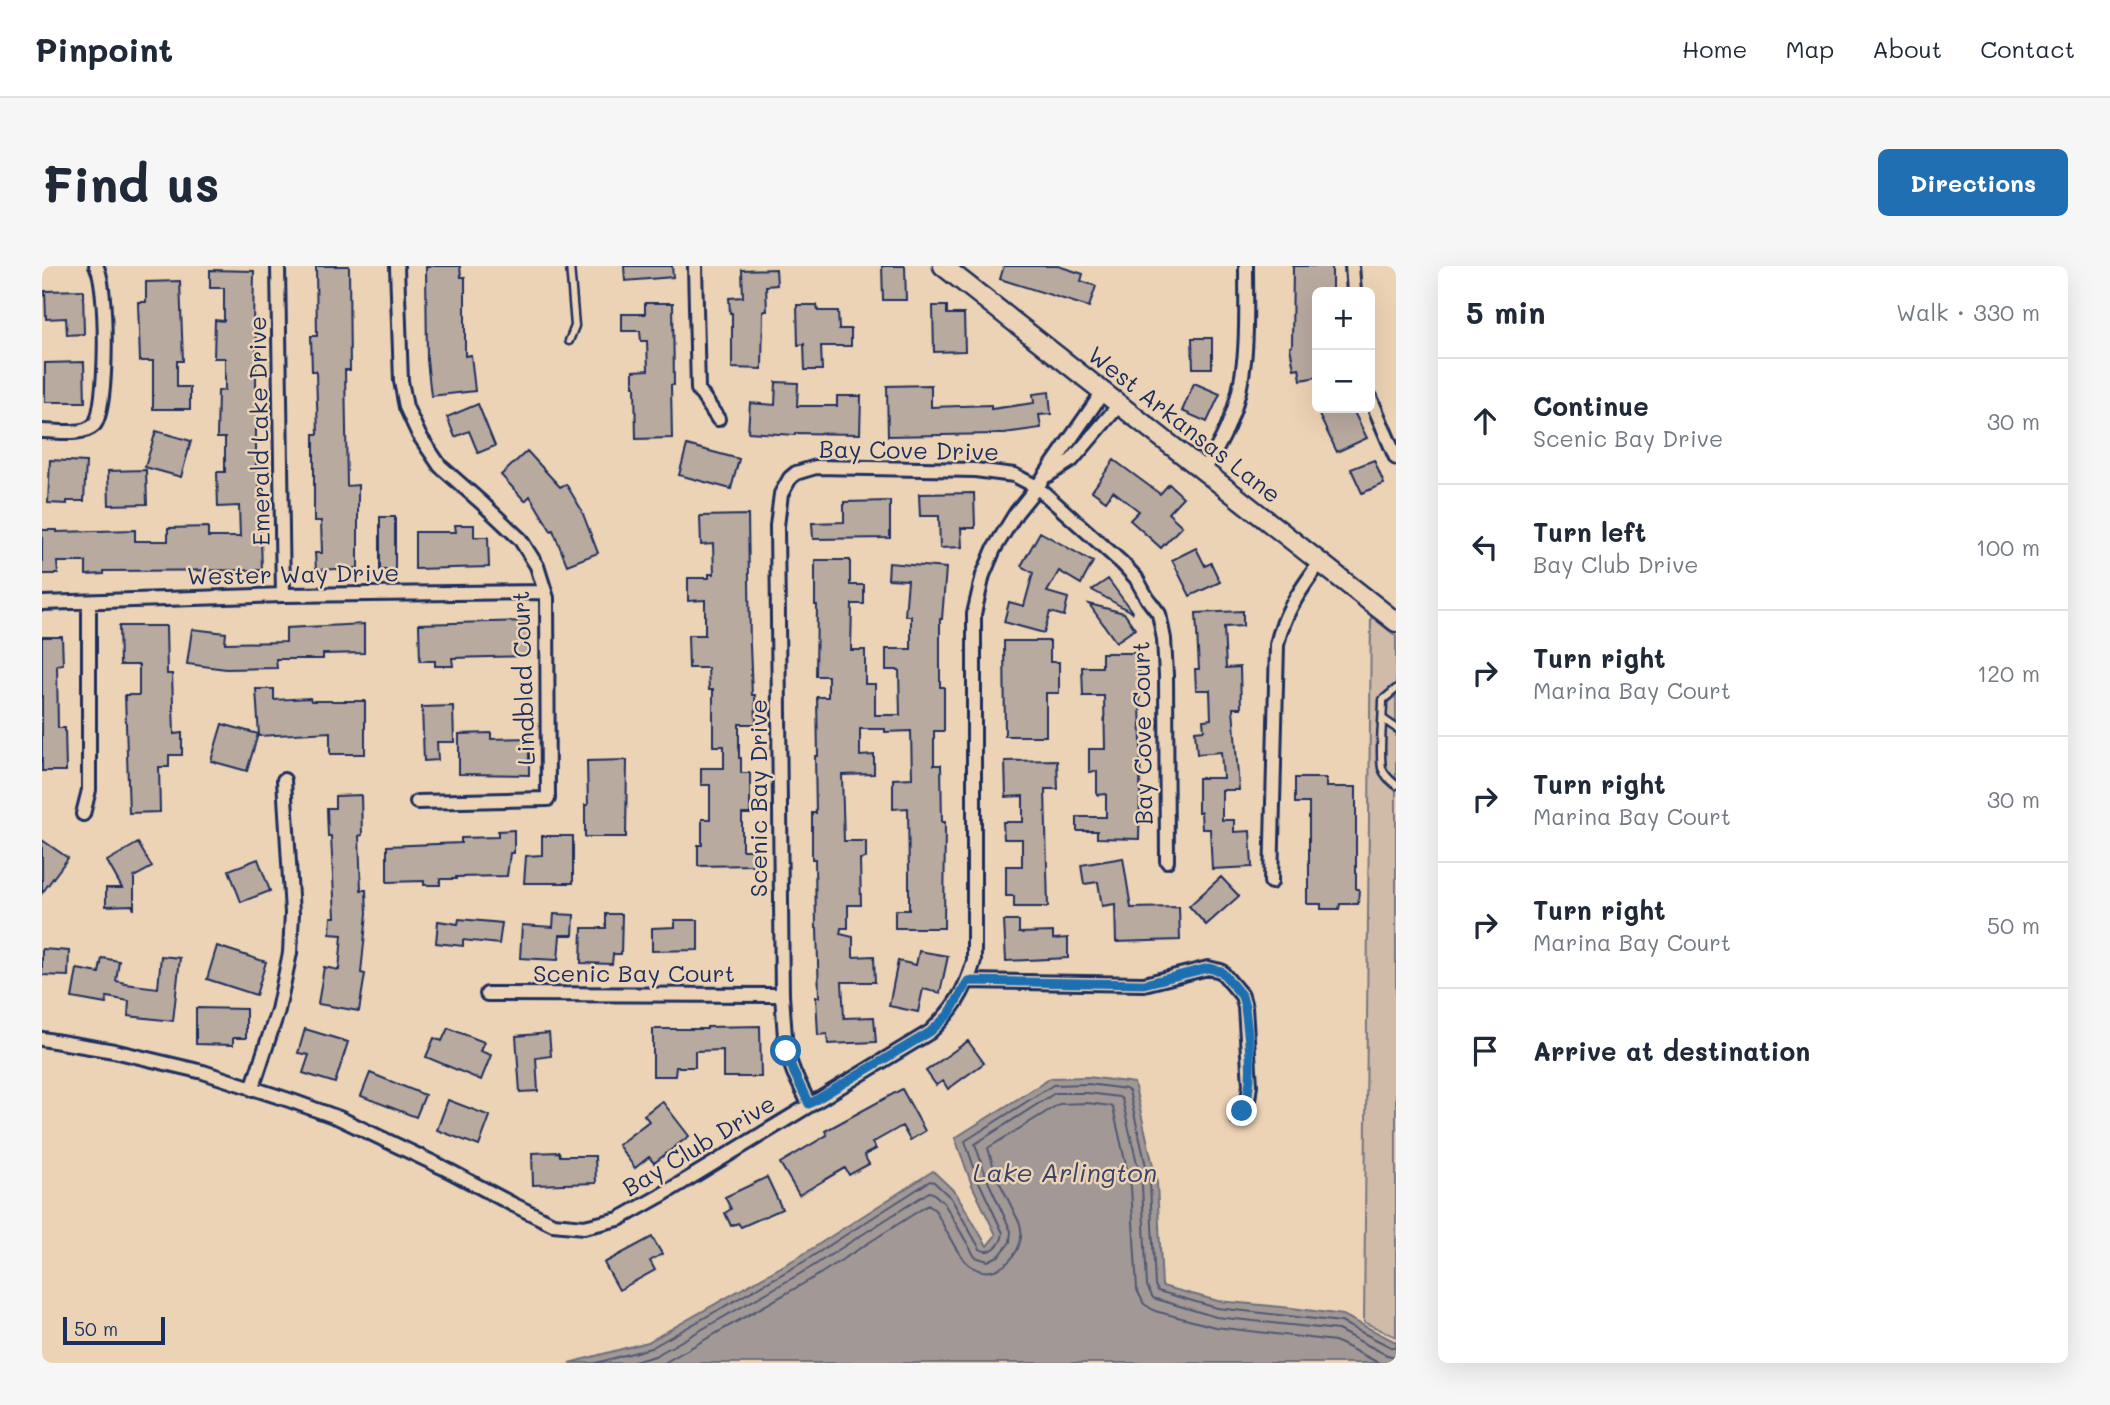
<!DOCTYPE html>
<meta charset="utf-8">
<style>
body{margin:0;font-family:Mali,sans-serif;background:#f6f6f7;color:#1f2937}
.controls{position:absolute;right:21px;top:21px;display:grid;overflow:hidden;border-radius:10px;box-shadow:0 7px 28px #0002}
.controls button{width:63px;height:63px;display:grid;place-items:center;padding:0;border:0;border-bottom:2px solid #e0e1e3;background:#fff;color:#1f2937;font:35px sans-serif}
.scale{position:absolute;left:21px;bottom:18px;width:102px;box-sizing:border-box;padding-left:7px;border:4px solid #1b2f5e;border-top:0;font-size:19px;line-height:24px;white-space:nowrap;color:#1b2f5e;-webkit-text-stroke:5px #edd3b5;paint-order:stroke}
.stop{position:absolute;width:21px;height:21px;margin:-16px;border:5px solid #1f6fb2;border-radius:50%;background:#fff}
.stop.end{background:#1f6fb2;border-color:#fff;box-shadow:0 2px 7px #0008}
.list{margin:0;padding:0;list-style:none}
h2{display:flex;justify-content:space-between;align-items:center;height:91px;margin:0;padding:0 28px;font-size:30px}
h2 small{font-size:23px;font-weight:400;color:#747a83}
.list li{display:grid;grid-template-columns:46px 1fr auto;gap:21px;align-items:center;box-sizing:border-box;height:126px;padding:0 28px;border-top:2px solid #e0e1e3}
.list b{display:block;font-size:26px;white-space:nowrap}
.list p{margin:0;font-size:23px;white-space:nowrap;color:#747a83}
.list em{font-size:23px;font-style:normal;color:#747a83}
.icon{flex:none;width:38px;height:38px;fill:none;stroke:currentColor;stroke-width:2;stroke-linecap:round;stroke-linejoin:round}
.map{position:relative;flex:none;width:1354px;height:1097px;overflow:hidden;border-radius:10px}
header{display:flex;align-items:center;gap:42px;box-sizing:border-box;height:98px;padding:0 35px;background:#fff;border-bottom:2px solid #e0e1e3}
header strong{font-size:33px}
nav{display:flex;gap:38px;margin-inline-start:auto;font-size:24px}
.intro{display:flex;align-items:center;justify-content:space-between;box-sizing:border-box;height:168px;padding:0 42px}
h1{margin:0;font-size:49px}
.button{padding:18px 32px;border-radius:10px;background:#1f6fb2;color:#fff;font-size:24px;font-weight:700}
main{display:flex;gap:42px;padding:0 42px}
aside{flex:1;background:#fff;border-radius:10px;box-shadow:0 7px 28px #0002}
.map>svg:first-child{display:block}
</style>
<header>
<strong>Pinpoint</strong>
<nav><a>Home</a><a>Map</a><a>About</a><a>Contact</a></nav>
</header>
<div class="intro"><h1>Find us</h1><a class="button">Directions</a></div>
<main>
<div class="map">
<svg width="1354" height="1097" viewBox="0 0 1354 1097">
<rect width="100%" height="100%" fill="#edd3b5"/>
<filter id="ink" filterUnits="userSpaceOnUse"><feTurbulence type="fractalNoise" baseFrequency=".0143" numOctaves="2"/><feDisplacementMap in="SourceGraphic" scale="14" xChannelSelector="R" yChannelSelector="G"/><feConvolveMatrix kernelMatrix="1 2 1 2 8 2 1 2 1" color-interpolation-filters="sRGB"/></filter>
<g filter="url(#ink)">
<path fill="#cfbba8" stroke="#757583" stroke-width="2" d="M 1329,350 L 1354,370 L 1354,1071 L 1322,1056 Z"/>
<path fill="#a29996" stroke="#6c6f80" stroke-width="2" d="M 1046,811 L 1092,817 L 1115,917 L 1120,1020 L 1176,1035 L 1250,1042 L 1301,1049 L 1354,1076 L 1354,1097 L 527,1097 L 606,1076 L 760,989 L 891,905 L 914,927 L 945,980 L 954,969 L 930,919 L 913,872 L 1009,812 Z"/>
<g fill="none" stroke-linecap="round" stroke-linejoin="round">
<path stroke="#515974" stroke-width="2" d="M 554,1097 L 609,1082 L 763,995 L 888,915 L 892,916 L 909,932 L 938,983 C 949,990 960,978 961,967 L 937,916 L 923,875 L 1011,819 L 1046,818 L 1084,823 L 1087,825 L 1108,918 L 1113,1019 L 1116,1025 L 1175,1042 L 1299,1056 L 1349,1081 L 1354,1082
M 588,1097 L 613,1090 L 768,1002 L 887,926 L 891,927 L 902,937 L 933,991 L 946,995 L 958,989 L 968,976 L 969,965 L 945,913 L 933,878 L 1013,827 L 1045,827 L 1077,831 L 1080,833 L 1100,919 L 1105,1020 L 1111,1032 L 1174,1051 L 1296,1064 L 1345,1089 L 1354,1091
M 622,1097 L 773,1011 L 886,939 L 893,944 C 902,959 915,991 929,1000 C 955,1019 986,984 978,958 L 954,909 L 946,882 L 1017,838 L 1045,837 L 1069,840 L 1071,842 L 1089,921 L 1095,1024 L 1102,1038 L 1113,1045 L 1173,1061 L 1293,1075 L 1337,1097"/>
</g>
<path fill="#b9aaa0" stroke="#1b2f5e" stroke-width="2" d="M 274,0 L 307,0 L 308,104 L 303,104 L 305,220 L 316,219 L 316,302 L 274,304 L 273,287 L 280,287 L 279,255 L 272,255 L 272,168 L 276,168 L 274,105 L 270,105 L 269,70 L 275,70 Z
M 384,0 L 418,0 L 419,11 L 423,11 L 423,90 L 429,89 L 433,125 L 389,130 L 385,94 Z
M 582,0 L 630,0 L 631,11 L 583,15 Z
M 840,0 L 863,0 L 864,34 L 841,34 Z
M 962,0 L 1016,0 L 1041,8 L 1039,15 L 1054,20 L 1047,41 L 958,13 Z
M 1251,0 L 1290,0 L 1290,26 L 1275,26 L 1275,111 L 1259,114 L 1257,102 L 1252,103 L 1248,81 L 1250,80 Z
M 734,3 L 735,19 L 724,20 L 725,45 L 721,45 L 720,103 L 690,102 L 690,47 L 688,47 L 687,32 L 701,31 L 700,4 Z
M 168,4 L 212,5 L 211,62 L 214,62 L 214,205 L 217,205 L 220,304 L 62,305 L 62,308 L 44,309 L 44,296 L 15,296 L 16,308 L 0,308 L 0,264 L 15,264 L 15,266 L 93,264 L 93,275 L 126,275 L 126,262 L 166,261 L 166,271 L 198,271 L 197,240 L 176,241 L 175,206 L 183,206 L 183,172 L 175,172 L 176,125 L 183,124 L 183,92 L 172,92 L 173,54 L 182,55 L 182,22 L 168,22 Z
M 138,15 L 141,95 L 135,95 L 135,121 L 148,121 L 148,143 L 111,143 L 111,95 L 98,95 L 96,36 L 104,36 L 104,16 Z
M 41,24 L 42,68 L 25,69 L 24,52 L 4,53 L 3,25 Z
M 603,37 L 631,37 L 632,119 L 629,119 L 630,172 L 594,173 L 593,120 L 591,120 L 591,105 L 606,104 L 605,75 L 599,75 L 598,65 L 580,65 L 580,48 L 603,48 Z
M 755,39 L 775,39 L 776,45 L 796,45 L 797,63 L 809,63 L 809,80 L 779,80 L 780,104 L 763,104 L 762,78 L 756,79 Z
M 891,40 L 905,40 L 905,48 L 922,48 L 923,85 L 892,86 Z
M 1150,72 L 1170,72 L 1170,102 L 1151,102 Z
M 42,96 L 43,136 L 3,136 L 3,97 Z
M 734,116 L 756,117 L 755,140 L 795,140 L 795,130 L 819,130 L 818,168 L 753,167 L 753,169 L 706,166 L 708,137 L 733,139 Z
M 1152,117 L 1178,128 L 1165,156 L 1140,145 Z
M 889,119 L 889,141 L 949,139 L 949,143 L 992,137 L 991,128 L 1007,126 L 1009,148 L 997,149 L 999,162 L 955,168 L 846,170 L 845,120 Z
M 436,138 L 453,180 L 436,187 L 427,165 L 413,171 L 405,151 Z
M 1292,142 L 1310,142 L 1325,172 L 1295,186 L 1277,149 Z
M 114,165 L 149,175 L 139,211 L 103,201 Z
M 645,179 L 697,193 L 689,223 L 637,209 Z
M 485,185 L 518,221 L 524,218 L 539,243 L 556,287 L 525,299 L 511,264 L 509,265 L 488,230 L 483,235 L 459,209 Z
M 8,194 L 44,196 L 42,235 L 25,235 L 25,238 L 6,237 Z
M 1072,194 L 1118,228 L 1127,218 L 1141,231 L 1126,247 L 1140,260 L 1119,282 L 1088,254 L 1097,245 L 1071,225 L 1064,235 L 1050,225 Z
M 1332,194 L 1342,218 L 1320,227 L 1309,203 Z
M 104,204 L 105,238 L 67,239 L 66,205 Z
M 932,227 L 933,262 L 919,262 L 920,281 L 898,282 L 897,250 L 878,250 L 877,228 Z
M 848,235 L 848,272 L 771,273 L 770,257 L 802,256 L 802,236 Z
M 706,249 L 708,379 L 710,429 L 713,429 L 714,458 L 697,458 L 697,492 L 699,492 L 699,507 L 708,507 L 708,548 L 700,548 L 700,584 L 711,584 L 711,599 L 656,600 L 656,579 L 660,579 L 660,553 L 668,553 L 668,519 L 659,519 L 659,502 L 682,502 L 682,480 L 671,480 L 671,424 L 667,424 L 666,402 L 647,402 L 646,369 L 663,369 L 663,334 L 646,335 L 646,312 L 667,312 L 667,308 L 672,308 L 671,278 L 659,279 L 658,250 Z
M 338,251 L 353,251 L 353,304 L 338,304 Z
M 413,259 L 432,259 L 432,271 L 446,271 L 447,301 L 373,303 L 373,266 L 414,266 Z
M 998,266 L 1051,296 L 1039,318 L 1017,305 L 1005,326 L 1026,332 L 1022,350 L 1008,346 L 1002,367 L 962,356 L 967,336 L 982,340 L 991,307 L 979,300 Z
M 1154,282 L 1163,300 L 1169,297 L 1178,316 L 1148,330 L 1130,294 Z
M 773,294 L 808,294 L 808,319 L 822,319 L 822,338 L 810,338 L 809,384 L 823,384 L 823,418 L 833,418 L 833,449 L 858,449 L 857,404 L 844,404 L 844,383 L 869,383 L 869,350 L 863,350 L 866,314 L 846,313 L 847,297 L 904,302 L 900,353 L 898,353 L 898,421 L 902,421 L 902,465 L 892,465 L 892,499 L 899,499 L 900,556 L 903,556 L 902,662 L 853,662 L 853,644 L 867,644 L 867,608 L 866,542 L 851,543 L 851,513 L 870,512 L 869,465 L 843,466 L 843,463 L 818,463 L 818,490 L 832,489 L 832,508 L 800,509 L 802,575 L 824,575 L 824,592 L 818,593 L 819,639 L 806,639 L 806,662 L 799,662 L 798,668 L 811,671 L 811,691 L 832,690 L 833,716 L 800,716 L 802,752 L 832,751 L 834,776 L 786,778 L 785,768 L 776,769 L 774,731 L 777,731 L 775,662 L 774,662 L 773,593 L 770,593 L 770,547 L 774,547 L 773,490 L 776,490 L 775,431 L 786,431 L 786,410 L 774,410 L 775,339 L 773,339 Z
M 1066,313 L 1091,347 L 1050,324 Z
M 1047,338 L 1082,347 L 1093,363 L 1074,376 Z
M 1201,345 L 1201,360 L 1182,361 L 1184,402 L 1198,401 L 1199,442 L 1191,442 L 1197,524 L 1180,524 L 1180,554 L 1192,554 L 1192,566 L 1208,565 L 1210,601 L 1170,603 L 1168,563 L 1160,563 L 1159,546 L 1156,546 L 1156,512 L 1181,512 L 1179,486 L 1155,488 L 1153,465 L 1162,464 L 1161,454 L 1169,453 L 1168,424 L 1154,424 L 1153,403 L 1157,403 L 1154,347 Z
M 486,355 L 486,390 L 410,392 L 411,400 L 393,400 L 393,395 L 378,395 L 377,358 Z
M 322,358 L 322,387 L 281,388 L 281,393 L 234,393 L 235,402 L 184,403 L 145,398 L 150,363 L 184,367 L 183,377 L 244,376 L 244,362 Z
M 77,360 L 124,360 L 125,408 L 130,408 L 132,468 L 140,467 L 140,489 L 127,489 L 127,501 L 117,501 L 118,546 L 87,547 L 83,429 L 97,429 L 97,399 L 78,399 Z
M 0,371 L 20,371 L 21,398 L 15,399 L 16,462 L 23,462 L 24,505 L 0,505 Z
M 962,375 L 1008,375 L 1008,396 L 1017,396 L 1017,427 L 1004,427 L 1004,470 L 963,470 Z
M 1060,387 L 1097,387 L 1099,478 L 1097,573 L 1055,572 L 1055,565 L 1035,565 L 1035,551 L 1064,551 L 1064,528 L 1055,529 L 1055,505 L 1047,506 L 1047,483 L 1063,483 L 1062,430 L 1041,430 L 1040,401 L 1060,401 Z
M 214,423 L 232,423 L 232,434 L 268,432 L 269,435 L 323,435 L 323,488 L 288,488 L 288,466 L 217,470 Z
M 411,440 L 412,476 L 395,476 L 396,494 L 382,495 L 380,441 Z
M 180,458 L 216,468 L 205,505 L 169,495 Z
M 449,467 L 449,473 L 487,472 L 487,509 L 417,508 L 417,468 Z
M 585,494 L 584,571 L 543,571 L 543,539 L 546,539 L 545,495 Z
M 1015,494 L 1016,523 L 1003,523 L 1006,641 L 972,641 L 972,630 L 964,630 L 964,600 L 980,600 L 980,573 L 962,573 L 961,556 L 981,556 L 981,530 L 964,531 L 963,495 Z
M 1253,512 L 1284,512 L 1284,521 L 1314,521 L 1314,623 L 1317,623 L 1316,638 L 1298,638 L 1297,643 L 1279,643 L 1279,638 L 1265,638 L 1265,623 L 1267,623 L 1267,537 L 1253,537 Z
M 319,529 L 320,569 L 317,570 L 319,624 L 324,624 L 325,647 L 319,707 L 323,708 L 317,745 L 276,738 L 282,701 L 297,704 L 300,669 L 288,668 L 289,651 L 293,651 L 289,570 L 286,570 L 285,542 L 293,542 L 293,530 Z
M 472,564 L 472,587 L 468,587 L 465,610 L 414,611 L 414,613 L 398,613 L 398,619 L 382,619 L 382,615 L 345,616 L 345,580 L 419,577 L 419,572 L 456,571 L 456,565 Z
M 500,570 L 531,570 L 531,617 L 482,617 L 484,590 L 500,589 Z
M 0,574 L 26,592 L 0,627 Z
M 96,577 L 110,601 L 92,611 L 92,644 L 90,639 L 64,640 L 64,622 L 80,622 L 65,595 Z
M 1081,592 L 1089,642 L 1137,641 L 1138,674 L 1074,676 L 1073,638 L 1060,640 L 1056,616 L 1042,618 L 1039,599 Z
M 216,593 L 228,625 L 199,636 L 187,604 Z
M 1179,611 L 1197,630 L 1164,659 L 1147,640 Z
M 512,648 L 532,649 L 531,669 L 518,669 L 516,694 L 478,692 L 480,659 L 511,661 Z
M 564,648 L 580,648 L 579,688 L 571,688 L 570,698 L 539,697 L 540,662 L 564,662 Z
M 417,653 L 460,657 L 457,678 L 421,674 L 421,680 L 394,677 L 396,655 L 416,658 Z
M 633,654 L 656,654 L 656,684 L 610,685 L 610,662 L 633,661 Z
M 962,655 L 977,655 L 977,667 L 1011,666 L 1011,673 L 1026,672 L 1026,692 L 964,695 Z
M 175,680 L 224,696 L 214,729 L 165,713 Z
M 0,683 L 27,685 L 26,710 L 0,709 Z
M 877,685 L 906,690 L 898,727 L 881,723 L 876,746 L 847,740 L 856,695 L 874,699 Z
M 119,690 L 138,692 L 131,755 L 86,750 L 87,735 L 65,731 L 64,738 L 30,732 L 35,703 L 57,707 L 60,692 L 77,695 L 74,715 L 84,717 L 83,718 L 116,722 Z
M 154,742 L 204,743 L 204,772 L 191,772 L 191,779 L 154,778 Z
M 718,760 L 719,811 L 681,811 L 681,784 L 653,785 L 653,801 L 634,801 L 633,810 L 611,810 L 611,763 L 665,763 L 665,761 Z
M 406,762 L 442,776 L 438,785 L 449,789 L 439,814 L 384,791 L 392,772 L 400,775 Z
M 263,763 L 306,776 L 293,817 L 261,807 L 267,789 L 256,787 Z
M 507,767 L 509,790 L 494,792 L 496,825 L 478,826 L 474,770 Z
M 926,775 L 942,797 L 906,823 L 901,815 L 894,819 L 884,805 Z
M 328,807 L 383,829 L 374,851 L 319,830 Z
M 860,823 L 883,865 L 868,874 L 860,860 L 830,877 L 834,883 L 822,889 L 827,898 L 807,909 L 803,902 L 757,929 L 738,897 L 785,869 L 783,865 Z
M 406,834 L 448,850 L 437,880 L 395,864 Z
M 620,835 L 647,870 L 612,897 L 607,891 L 593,902 L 576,879 L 607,855 L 602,849 Z
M 517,886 L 518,890 L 553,890 L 554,917 L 491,919 L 490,887 Z
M 725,911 L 740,943 L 699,961 L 696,957 L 689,960 L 683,947 L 689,943 L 683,931 Z
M 610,971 L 620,988 L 608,995 L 613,1004 L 577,1024 L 562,997 Z"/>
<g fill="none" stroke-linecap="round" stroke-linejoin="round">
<g stroke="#1b2f5e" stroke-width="11">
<path id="lane" d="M 527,75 L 533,60 L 528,0
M 1354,423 L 1341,434 C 1341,453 1337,484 1340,502 C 1342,509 1348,514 1354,519
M 1341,453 L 1354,462"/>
</g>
<g stroke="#1b2f5e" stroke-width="18">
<path id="street" d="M 236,0 L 241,329
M 355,0 L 359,115 L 364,141 L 377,169 L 398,200 L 440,237 L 478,273 L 495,300 L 505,332 L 506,533 L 375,536
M 653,0 L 656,123 L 676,153
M 1310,0 L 1312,26
M 1328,131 L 1354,192
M 0,165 C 15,165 41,170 52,159 C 66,144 66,16 54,0
M 1162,205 C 1170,190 1181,174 1187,157 C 1208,106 1204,54 1204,0
M 1006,209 L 1030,194 L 1077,139
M 0,337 L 241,329 L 503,326
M 41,548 L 47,524 L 47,336
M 1229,616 L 1235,379 C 1242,345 1259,324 1278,296
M 926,715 L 1102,718 L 1166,702 L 1179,705 L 1200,730 L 1203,741 L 1208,819 L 1206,834 L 1196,853
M 445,728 L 740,729
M 0,773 L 72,785 L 161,806 L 250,835 L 297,852 L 400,901 L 470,938 L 511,958 L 542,961 L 577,953 L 618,930 L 888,766 C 911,744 923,726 932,695 L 932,348 L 941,309 L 952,283 L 974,247 L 995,221 L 1061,126
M 210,823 L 236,744 L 248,687 L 250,647 L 242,514
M 767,838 L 752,807 L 744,785 L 740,729 L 735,260 L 739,228 L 748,212 L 754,207 L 774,201 L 933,204 L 972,209 L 995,221 L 1080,297 L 1094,312 L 1105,332 L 1117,348 L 1122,373 L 1124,409 L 1125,595"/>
</g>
<g stroke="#1b2f5e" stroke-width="23">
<path id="secondary" d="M 901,0 L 1354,356"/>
</g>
<use href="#lane" stroke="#edd3b5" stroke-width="6"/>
<use href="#street" stroke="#edd3b5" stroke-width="12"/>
<use href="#secondary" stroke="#edd3b5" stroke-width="18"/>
</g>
</g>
<g fill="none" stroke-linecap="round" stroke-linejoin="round" filter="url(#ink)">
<path stroke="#1f6fb2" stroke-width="9" d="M 744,785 L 752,807 L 767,838 L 888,766 L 907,748 L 926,715 L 1102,718 L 1166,702 L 1179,705 L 1200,730 L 1203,741 C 1206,772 1215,816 1200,845"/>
</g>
<g text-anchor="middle" stroke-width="5" stroke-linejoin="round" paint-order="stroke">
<g font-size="24" fill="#1b2f5e" stroke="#edd3b5">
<text transform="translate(1142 159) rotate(38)" y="8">West Arkansas Lane</text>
<text transform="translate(218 165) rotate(-91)" y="8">Emerald Lake Drive</text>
<text transform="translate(867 185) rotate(1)" y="8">Bay Cove Drive</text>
<text transform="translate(251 309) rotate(-1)" y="8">Wester Way Drive</text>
<text transform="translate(482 412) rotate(-92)" y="8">Lindblad Court</text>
<text transform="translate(1101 467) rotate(-91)" y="8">Bay Cove Court</text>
<text transform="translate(717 532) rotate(-90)" y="8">Scenic Bay Drive</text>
<text x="592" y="716">Scenic Bay Court</text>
<text transform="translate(657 880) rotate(-31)" y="8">Bay Club Drive</text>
</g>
<g font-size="26" font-style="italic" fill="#364469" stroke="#edd3b5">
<text x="1023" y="916">Lake Arlington</text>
</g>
</g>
</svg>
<div class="controls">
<button>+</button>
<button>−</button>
</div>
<div class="scale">50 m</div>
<div class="stop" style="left:744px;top:785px"></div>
<div class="stop end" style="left:1200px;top:845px"></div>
</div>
<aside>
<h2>5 min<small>Walk · 330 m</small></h2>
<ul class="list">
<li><svg class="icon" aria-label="ahead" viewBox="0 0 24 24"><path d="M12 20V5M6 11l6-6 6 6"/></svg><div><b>Continue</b><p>Scenic Bay Drive</p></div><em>30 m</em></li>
<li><svg class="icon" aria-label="left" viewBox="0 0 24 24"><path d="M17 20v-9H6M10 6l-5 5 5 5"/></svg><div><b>Turn left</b><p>Bay Club Drive</p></div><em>100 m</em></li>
<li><svg class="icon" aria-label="right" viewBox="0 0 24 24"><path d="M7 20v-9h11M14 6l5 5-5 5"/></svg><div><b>Turn right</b><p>Marina Bay Court</p></div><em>120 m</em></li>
<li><svg class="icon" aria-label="right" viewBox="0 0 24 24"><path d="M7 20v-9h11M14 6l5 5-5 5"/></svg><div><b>Turn right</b><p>Marina Bay Court</p></div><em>30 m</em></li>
<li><svg class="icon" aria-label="right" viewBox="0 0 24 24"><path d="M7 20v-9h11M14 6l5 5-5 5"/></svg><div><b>Turn right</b><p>Marina Bay Court</p></div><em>50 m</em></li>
<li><svg class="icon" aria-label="arrive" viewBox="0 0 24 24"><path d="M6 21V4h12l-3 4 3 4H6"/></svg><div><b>Arrive at destination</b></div></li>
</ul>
</aside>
</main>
